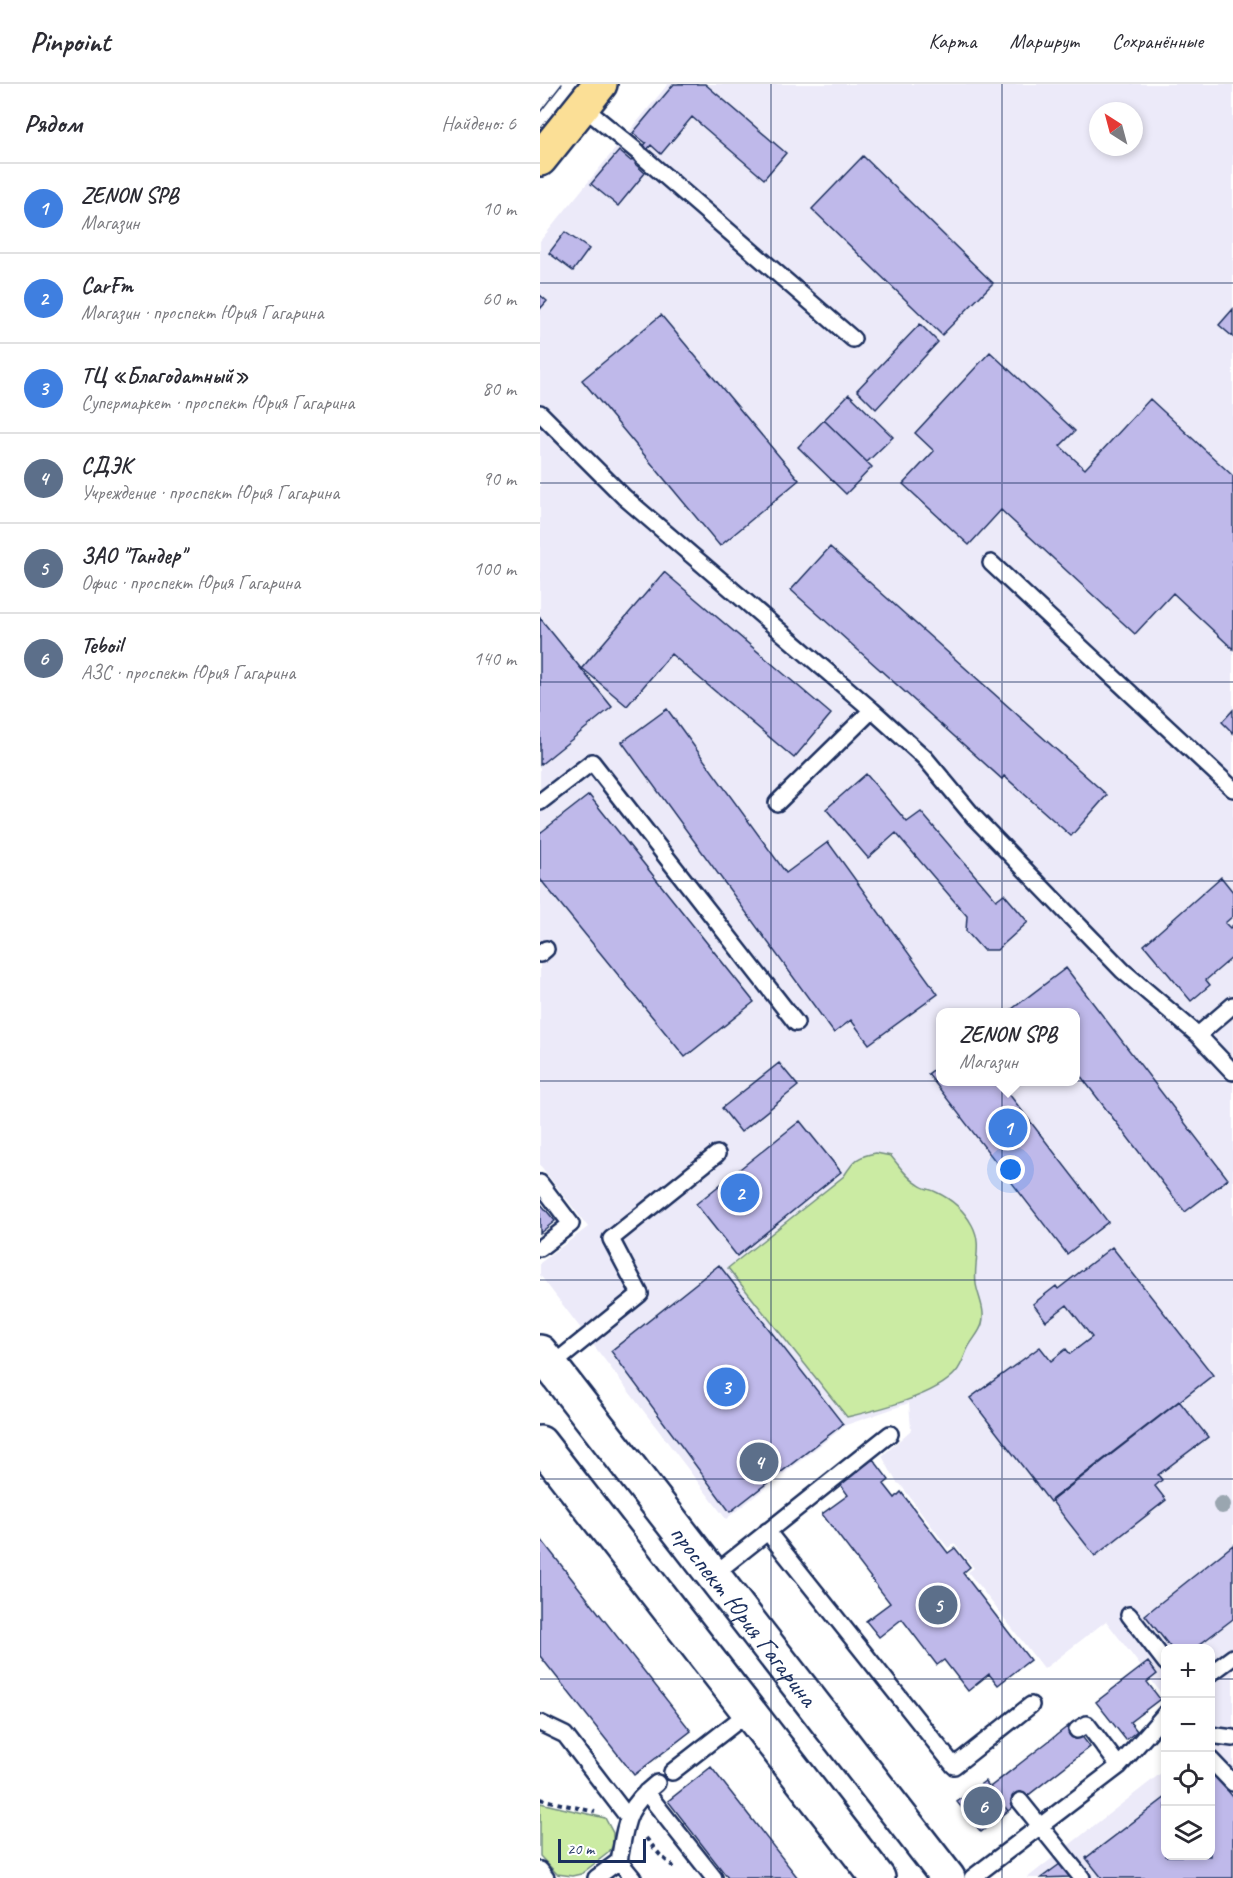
<!DOCTYPE html>
<html lang="ru">
<meta charset="utf-8">
<style>
body{margin:0;font-family:Caveat,sans-serif;background:#f7f7f7;color:#2b2b33}
.controls{position:absolute;right:18px;bottom:18px;display:grid;overflow:hidden;border-radius:12px;box-shadow:0 3px 9px #0003}
.controls button{width:54px;height:54px;display:grid;place-items:center;padding:0;border:0;border-bottom:2px solid #e1e1e2;background:#fff;color:#2b2b33;font:30px sans-serif}
.compass{position:absolute;left:549px;top:18px;width:54px;height:54px;border-radius:50%;background:#fff;box-shadow:0 3px 9px #0003;rotate:324deg}
.scale{position:absolute;left:18px;bottom:15px;width:88px;box-sizing:border-box;padding-left:6px;border:3px solid #1b2f5e;border-top:0;font-size:16px;line-height:21px;white-space:nowrap;color:#1b2f5e;-webkit-text-stroke:4px #fff;paint-order:stroke}
.you{position:absolute;left:471px;top:1086px;width:21px;height:21px;margin:-15px;border:4px solid #fff;border-radius:50%;background:#1a73e8;box-shadow:0 0 0 9px #1a73e833}
.badge{display:grid;place-items:center;width:39px;height:39px;border-radius:50%;background:#b45309;color:#fff;font-size:20px;font-weight:700}
.pin{position:absolute;translate:-50% -50%;border:3px solid #fff;box-shadow:0 2px 6px #0006}
.popup{position:absolute;left:396px;top:924px;width:144px;height:78px;box-sizing:border-box;display:grid;place-content:center;border-radius:12px;background:#fff;filter:drop-shadow(0 2px 4px #0005);font-size:20px;white-space:nowrap;color:#7c7c81}
.popup b{font-size:22px;color:#2b2b33}
.popup::after{content:'';position:absolute;left:50%;top:100%;margin-left:-12px;border:12px solid transparent;border-top-color:#fff}
.list{margin:0;padding:0;list-style:none}
h2{display:flex;justify-content:space-between;align-items:center;height:78px;margin:0;padding:0 24px;font-size:26px}
h2 small{font-size:20px;font-weight:400;color:#7c7c81}
.list li{display:grid;grid-template-columns:39px 1fr auto;gap:18px;align-items:center;box-sizing:border-box;height:90px;padding:0 24px;border-top:2px solid #e1e1e2}
.list b{display:block;font-size:22px;white-space:nowrap}
.list p{margin:0;font-size:20px;white-space:nowrap;color:#7c7c81}
.list em{font-size:20px;font-style:normal;color:#7c7c81}
.icon{flex:none;width:33px;height:33px;fill:none;stroke:currentColor;stroke-width:2;stroke-linecap:round;stroke-linejoin:round}
.map{position:relative;flex:none;width:693px;height:1794px;overflow:hidden}
header{display:flex;align-items:center;gap:36px;box-sizing:border-box;height:84px;padding:0 30px;background:#fff;border-bottom:2px solid #e1e1e2}
header strong{font-size:28px}
nav{display:flex;gap:33px;margin-inline-start:auto;font-size:21px}
main{display:flex}
aside{flex:1;background:#fff}
.map>svg:first-child{display:block}
</style>
<header>
<strong>Pinpoint</strong>
<nav><a>Карта</a><a>Маршрут</a><a>Сохранённые</a></nav>
</header>
<main>
<aside>
<h2>Рядом<small>Найдено: 6</small></h2>
<ul class="list">
<li><span class="badge" style="background:#3f7fe0">1</span><div><b>ZENON SPB</b><p>Магазин</p></div><em>10 m</em></li>
<li><span class="badge" style="background:#3f7fe0">2</span><div><b>CarFm</b><p>Магазин · проспект Юрия Гагарина</p></div><em>60 m</em></li>
<li><span class="badge" style="background:#3f7fe0">3</span><div><b>ТЦ «Благодатный»</b><p>Супермаркет · проспект Юрия Гагарина</p></div><em>80 m</em></li>
<li><span class="badge" style="background:#5c6f8a">4</span><div><b>СДЭК</b><p>Учреждение · проспект Юрия Гагарина</p></div><em>90 m</em></li>
<li><span class="badge" style="background:#5c6f8a">5</span><div><b>ЗАО &quot;Тандер&quot;</b><p>Офис · проспект Юрия Гагарина</p></div><em>100 m</em></li>
<li><span class="badge" style="background:#5c6f8a">6</span><div><b>Teboil</b><p>АЗС · проспект Юрия Гагарина</p></div><em>140 m</em></li>
</ul>
</aside>
<div class="map">
<svg width="693" height="1794" viewBox="0 0 693 1794">
<rect width="100%" height="100%" fill="#fff"/>
<filter id="ink" filterUnits="userSpaceOnUse"><feTurbulence type="fractalNoise" baseFrequency=".0167" numOctaves="2"/><feDisplacementMap in="SourceGraphic" scale="12" xChannelSelector="R" yChannelSelector="G"/><feConvolveMatrix kernelMatrix="1 2 1 2 8 2 1 2 1" color-interpolation-filters="sRGB"/></filter>
<g filter="url(#ink)">
<path fill="#eceaf9" fill-rule="evenodd" d="M 128,0 L 693,0 L 693,1794 L 487,1794 L 625,1686 L 626,1772 L 670,1772 L 670,1564 L 626,1564 L 625,1614 L 566,1537 L 504,1585 L 428,1488 L 434,1484 L 414,1459 L 408,1464 L 360,1400 L 357,1399 L 342,1372 L 371,1346 L 369,1319 L 306,1341 L 186,1435 L 0,1191 L 0,1179 L 48,1143 L 0,1081 L 0,157 ZM 558,27 L 594,27 L 594,63 L 558,63 ZM 400,928 L 536,928 L 536,998 L 400,998 Z"/>
<path fill="#cbeba3" stroke="#738d80" stroke-width="1.5" d="M 336,1069 L 351,1072 C 359,1082 367,1094 379,1101 C 384,1105 390,1105 396,1108 C 411,1115 424,1126 432,1141 C 443,1161 433,1179 436,1200 C 438,1213 446,1226 442,1240 C 440,1248 432,1256 428,1264 C 424,1272 422,1281 416,1288 C 396,1312 336,1326 307,1333 L 188,1184 L 304,1092 C 314,1076 318,1072 336,1069 Z
M 0,1719 L 65,1734 L 73,1749 L 73,1762 L 68,1769 L 41,1790 L 32,1792 L 17,1790 L 0,1772 Z"/>
<path fill="#bfb9ea" stroke="#1b2f5e" stroke-width="1.5" d="M 134,0 L 165,0 L 246,69 L 224,95 L 152,33 L 121,70 L 111,61 L 102,72 L 95,80 L 105,89 L 78,122 L 51,100 L 79,67 L 91,77 L 106,59 L 93,49 Z
M 323,72 L 453,199 L 402,251 L 272,125 Z
M 25,148 L 49,165 L 33,187 L 9,169 Z
M 0,211 L 7,217 L 0,225 Z
M 693,225 L 693,253 L 679,241 Z
M 121,231 L 259,396 L 180,462 L 42,296 Z
M 380,240 L 398,258 L 336,325 L 317,306 Z
M 450,268 L 535,347 L 520,362 L 545,385 L 610,315 L 693,392 L 693,565 L 633,509 L 595,550 L 461,426 L 429,461 L 363,400 L 394,367 L 375,349 Z
M 309,310 L 353,353 L 327,378 L 284,336 Z
M 284,336 L 332,383 L 306,410 L 258,363 Z
M 290,463 L 567,711 L 531,752 L 464,692 L 462,695 L 251,506 Z
M 124,488 L 291,630 L 254,674 L 131,570 L 87,622 L 42,584 Z
M 0,534 L 72,623 L 0,681 Z
M 127,625 L 246,789 L 288,758 L 398,910 L 329,960 L 311,936 L 294,949 L 82,658 Z
M 693,626 L 693,649 L 682,638 Z
M 326,690 L 367,738 L 381,728 L 456,816 L 464,810 L 488,838 L 457,866 L 443,866 L 426,847 L 427,832 L 356,749 L 328,774 L 286,725 Z
M 49,711 L 214,918 L 145,973 L 0,795 L 0,749 Z
M 681,793 L 693,808 L 693,832 L 685,839 L 690,844 L 693,841 L 693,873 L 666,896 L 670,901 L 651,917 L 604,861 Z
M 526,884 L 688,1095 L 645,1128 L 536,986 L 536,928 L 468,928 Z
M 239,979 L 258,1002 L 201,1048 L 182,1024 Z
M 400,981 L 400,998 L 467,998 L 462,1001 L 568,1138 L 527,1170 L 388,990 Z
M 260,1037 L 301,1088 L 197,1172 L 156,1120 Z
M 0,1119 L 15,1137 L 0,1149 Z
M 572,1163 L 673,1291 L 510,1418 L 430,1314 L 500,1263 L 511,1277 L 526,1265 L 530,1270 L 552,1253 L 527,1221 L 506,1237 L 493,1220 L 516,1202 L 518,1205 Z
M 179,1181 L 303,1340 L 190,1428 L 71,1267 Z
M 639,1317 L 668,1353 L 618,1391 L 622,1396 L 615,1402 L 626,1416 L 555,1472 L 511,1416 Z
M 333,1375 L 349,1396 L 344,1400 L 355,1414 L 361,1408 L 408,1469 L 415,1464 L 430,1483 L 423,1489 L 490,1576 L 458,1601 L 449,1590 L 428,1607 L 404,1576 L 397,1581 L 362,1535 L 339,1553 L 326,1537 L 350,1519 L 282,1430 L 308,1411 L 300,1400 Z
M 0,1454 L 151,1647 L 94,1691 L 0,1572 Z
M 693,1461 L 693,1535 L 655,1564 L 631,1564 L 605,1531 Z
M 608,1578 L 617,1590 L 607,1598 L 620,1615 L 590,1638 L 597,1647 L 586,1656 L 556,1618 Z
M 532,1639 L 550,1663 L 468,1727 L 450,1703 Z
M 171,1683 L 258,1794 L 188,1794 L 128,1717 Z
M 670,1685 L 693,1713 L 693,1794 L 562,1794 L 546,1774 L 626,1713 L 626,1772 L 670,1772 Z
M 445,1697 L 468,1727 L 441,1748 L 417,1718 Z
M 520,1780 L 530,1793 L 501,1794 Z"/>
<g fill="none" stroke-linecap="round" stroke-linejoin="round">
<g stroke="#1b2f5e" stroke-width="20">
<path id="lane" d="M 42,22 L 98,68
M 102,72 L 313,255
M 0,329 L 84,413 L 332,626 L 385,674 L 434,733 L 583,887 L 658,951 L 693,988
M 451,479 L 693,705
M 0,718 L 52,678 L 256,939
M 237,719 L 332,626
M 0,870 L 6,865
M 658,951 L 693,921
M 0,1099 L 31,1140 L 0,1164
M 11,1282 L 100,1210 L 71,1155 L 177,1070
M 227,1447 L 414,1682 L 491,1621
M 173,1491 L 350,1350
M 589,1531 L 626,1579
M 670,1590 L 693,1573
M 0,1639 L 25,1651 L 87,1732
M 537,1646 L 547,1640 L 579,1682
M 670,1651 L 693,1654
M 670,1675 L 693,1699
M 132,1688 L 209,1628
M 106,1708 L 174,1794
M 480,1717 L 542,1794
M 0,1786 L 6,1794
M 56,1794 L 79,1777
M 93,1794 L 79,1777 C 86,1739 85,1724 117,1699
M 432,1794 L 579,1682 L 626,1629"/>
</g>
<g stroke="#1b2f5e" stroke-width="38">
<g id="secondary">
<path id="s1" d="M 0,1268 L 408,1794"/>
<path d="M 0,1359 L 338,1794"/>
</g>
</g>
<g stroke="#1b2f5e" stroke-width="38">
<path id="primary" d="M 0,75 L 60,0"/>
</g>
<path stroke="#1b2f5e" stroke-width="4" stroke-dasharray="4.5 4.5" stroke-linecap="butt" d="M 0,1715 L 55,1728
M 106,1754 L 120,1771 L 136,1785"/>
<use href="#lane" stroke="#fff" stroke-width="15"/>
<use href="#secondary" stroke="#fff" stroke-width="33"/>
<use href="#primary" stroke="#fbdf96" stroke-width="33"/>
<path stroke="#1b2f5e" stroke-width="1.5" d="M 0,28 L 22,0"/>
</g>
<circle fill="#9aa6b0" cx="682" cy="1421" r="9"/>
</g>
<path fill="none" stroke="#1b2f5e" stroke-width="1.5" stroke-opacity="0.55" d="M 231,0 L 231,1794M 462,0 L 462,1794M 0,199 L 693,199M 0,399 L 693,399M 0,598 L 693,598M 0,797 L 693,797M 0,997 L 693,997M 0,1196 L 693,1196M 0,1395 L 693,1395M 0,1595 L 626,1595M 670,1595 L 693,1595"/>
<g text-anchor="middle" stroke-width="4.5" stroke-linejoin="round" paint-order="stroke">
<g font-size="26" fill="#1b2f5e" stroke="#fff">
<text dy="9" stroke="none"><textPath href="#s1" startOffset="333">проспект Юрия Гагарина</textPath></text>
</g>
</g>
</svg>
<div class="controls">
<button>+</button>
<button>−</button>
<button><svg class="icon" aria-label="locate" viewBox="0 0 24 24"><circle cx="12" cy="12" r="6"/><path d="M12 2v4M12 18v4M2 12h4M18 12h4"/></svg></button>
<button><svg class="icon" aria-label="layers" viewBox="0 0 24 24"><path d="M12 4l9 5-9 5-9-5zM3 14l9 5 9-5"/></svg></button>
</div>
<svg class="compass" viewBox="-18 -18 36 36"><path d="M0-13l5 13h-10z" fill="#e53935"/><path d="M0 13l5-13h-10z" fill="#7c7c81"/></svg>
<div class="scale">20 m</div>
<div class="you"></div>
<div class="pin badge" style="left:468px;top:1044px;background:#3f7fe0">1</div>
<div class="popup"><b>ZENON SPB</b>Магазин</div>
<div class="pin badge" style="left:200px;top:1109px;background:#3f7fe0">2</div>
<div class="pin badge" style="left:186px;top:1303px;background:#3f7fe0">3</div>
<div class="pin badge" style="left:219px;top:1378px;background:#5c6f8a">4</div>
<div class="pin badge" style="left:398px;top:1521px;background:#5c6f8a">5</div>
<div class="pin badge" style="left:443px;top:1722px;background:#5c6f8a">6</div>
</div>
</main>
